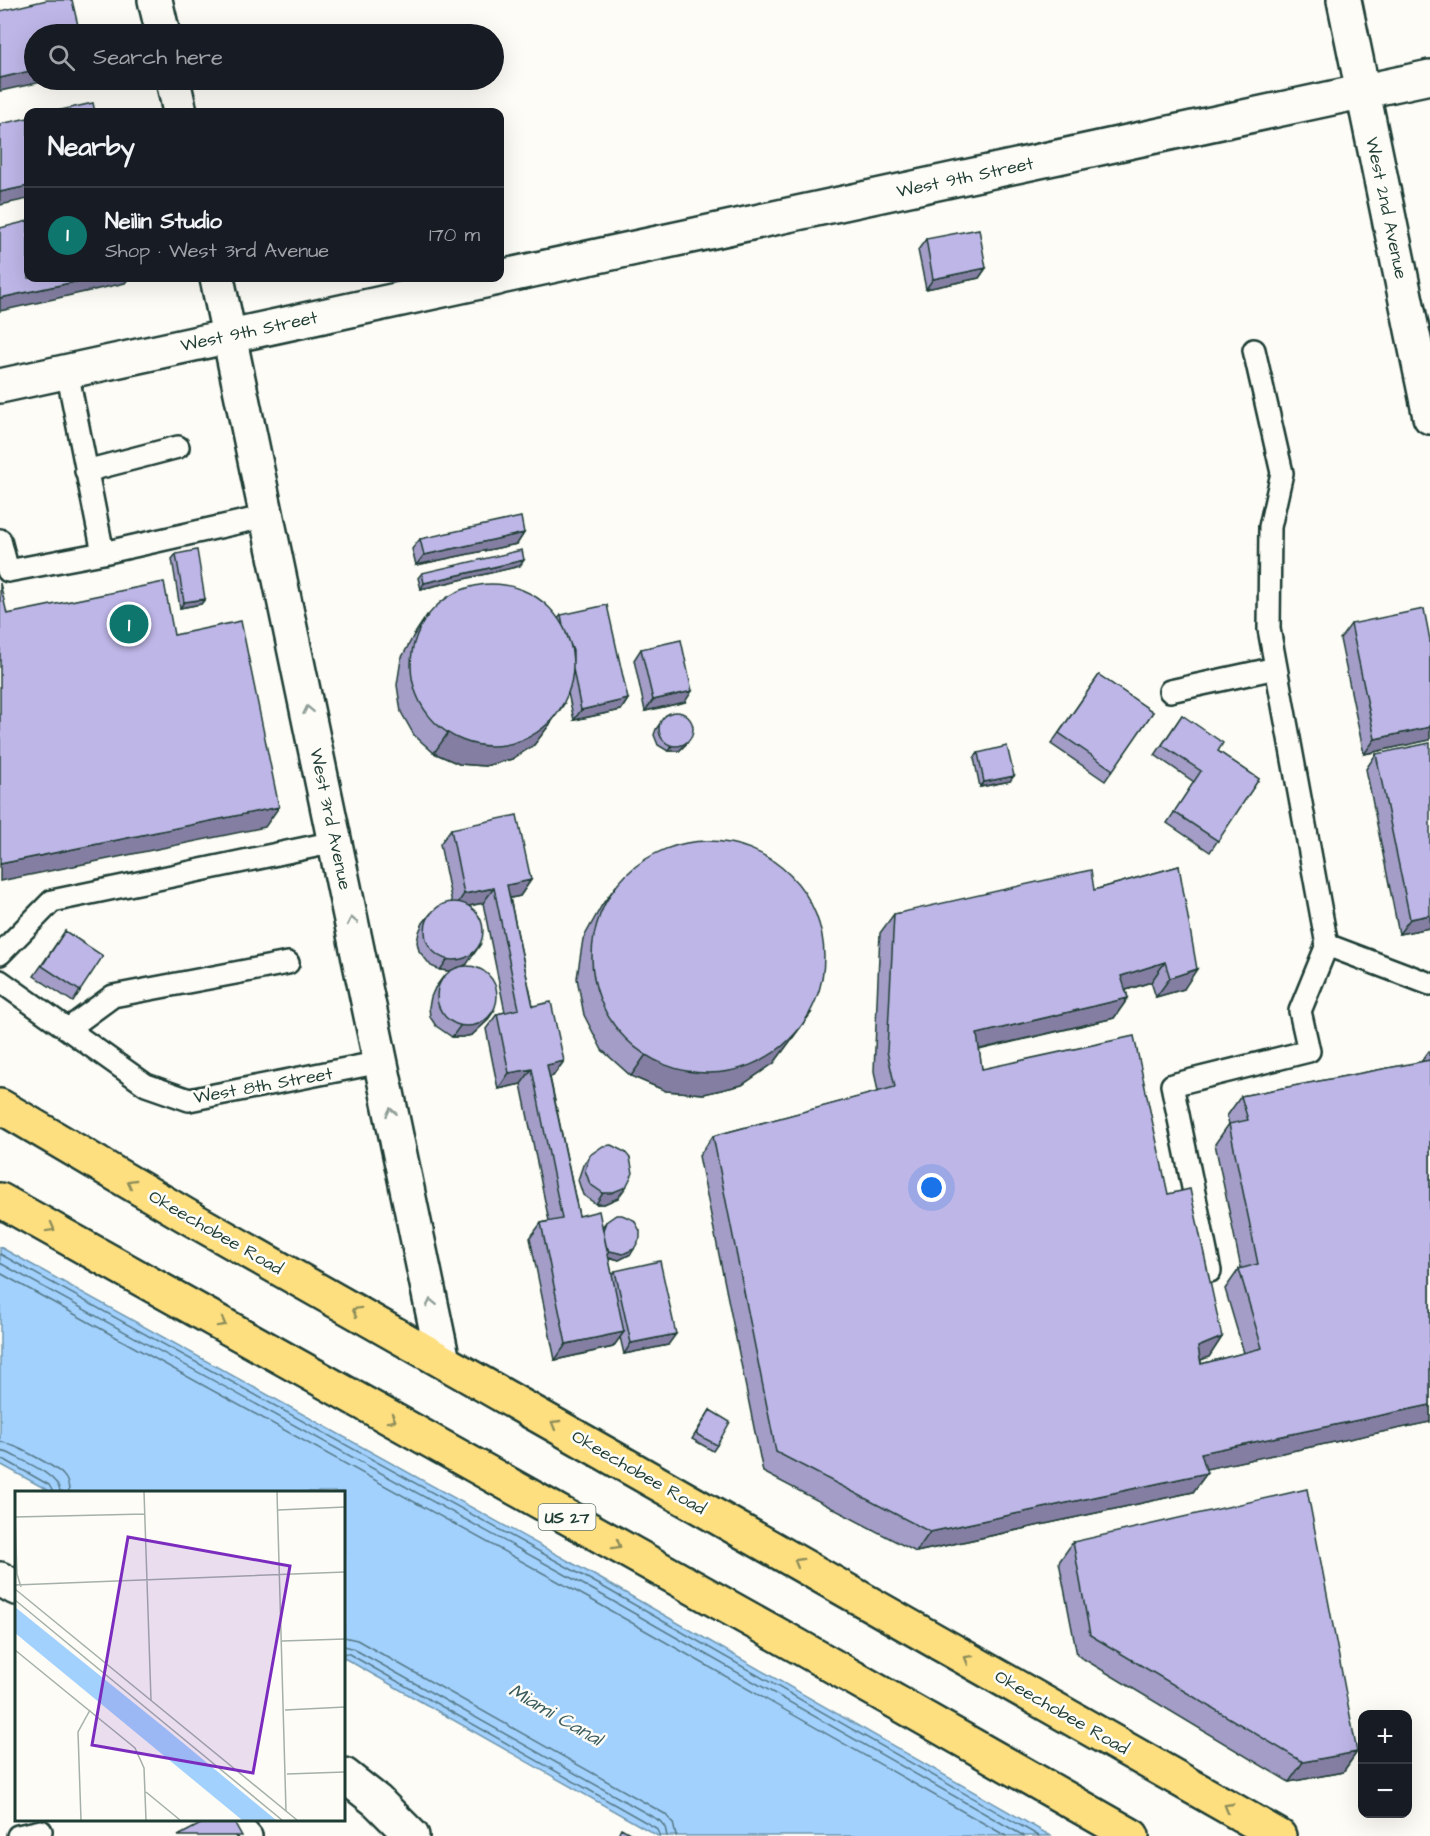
<!DOCTYPE html>
<meta charset="utf-8">
<style>
body{margin:0;font-family:"Architects Daughter",sans-serif;background:#20242c;color:#f1f3f6}
.controls{position:absolute;right:18px;bottom:18px;display:grid;overflow:hidden;border-radius:12px;box-shadow:0 6px 24px #0002}
.controls button{width:54px;height:54px;display:grid;place-items:center;padding:0;border:0;border-bottom:2px solid #363941;background:#171b24;color:#f1f3f6;font:30px sans-serif}
.you{position:absolute;left:932px;top:1188px;width:21px;height:21px;margin:-15px;border:4px solid #fff;border-radius:50%;background:#1a73e8;box-shadow:0 0 0 9px #1a73e833}
.badge{display:grid;place-items:center;width:39px;height:39px;border-radius:50%;background:#0f766e;color:#fff;font-size:20px;font-weight:700}
.pin{position:absolute;translate:-50% -50%;border:3px solid #fff;box-shadow:0 2px 6px #0006}
.list{margin:0;padding:0;list-style:none}
h2{display:flex;justify-content:space-between;align-items:center;height:78px;margin:0;padding:0 24px;font-size:26px}
h2 small{font-size:20px;font-weight:400;color:#9ea1a6}
.list li{display:grid;grid-template-columns:39px 1fr auto;gap:18px;align-items:center;box-sizing:border-box;height:96px;padding:0 24px;border-top:2px solid #363941}
.list b{display:block;font-size:22px;white-space:nowrap}
.list p{margin:0;font-size:20px;white-space:nowrap;color:#9ea1a6}
.list em{font-size:20px;font-style:normal;color:#9ea1a6}
.icon{flex:none;width:33px;height:33px;fill:none;stroke:currentColor;stroke-width:2;stroke-linecap:round;stroke-linejoin:round}
.map{position:relative;flex:none;width:1430px;height:1836px;overflow:hidden}
.search{position:absolute;background:#171b24;box-shadow:0 6px 24px #0002;left:24px;top:24px;width:480px;height:66px;display:flex;align-items:center;gap:15px;box-sizing:border-box;padding:0 21px;border-radius:33px;color:#9ea1a6;font-size:22px}
.panel{position:absolute;background:#171b24;box-shadow:0 6px 24px #0002;left:24px;top:108px;width:480px;height:174px;border-radius:12px}
.map>svg:first-child{display:block}
</style>
<div class="map">
<svg width="1430" height="1836" viewBox="0 0 1430 1836">
<rect width="100%" height="100%" fill="#fdfcf7"/>
<filter id="ink" filterUnits="userSpaceOnUse"><feTurbulence type="fractalNoise" baseFrequency=".0167" numOctaves="2"/><feDisplacementMap in="SourceGraphic" scale="12" xChannelSelector="R" yChannelSelector="G"/><feConvolveMatrix kernelMatrix="1 2 1 2 8 2 1 2 1" color-interpolation-filters="sRGB"/></filter>
<g filter="url(#ink)">
<path fill="#a3d1fe" stroke="#6e96ad" stroke-width="1.5" d="M 0,1247 L 601,1579 L 1051,1836 L 658,1836 L 344,1658 L 344,1492 L 51,1492 L 0,1464 Z"/>
<g fill="none" stroke-linecap="round" stroke-linejoin="round">
<path stroke="#547885" stroke-width="1.5" d="M 0,1254 L 598,1584 L 1039,1836
M 0,1263 L 595,1591 L 1024,1836
M 0,1273 L 590,1599 L 1006,1836
M 0,1442 C 12,1443 55,1466 63,1475 C 68,1480 69,1486 69,1492
M 0,1451 L 8,1453 C 23,1461 59,1475 60,1492
M 0,1459 L 5,1460 L 49,1485 L 53,1492
M 344,1637 L 357,1640 L 665,1814 L 673,1823 L 676,1836
M 344,1646 L 352,1648 L 660,1821 L 665,1827 L 667,1836
M 344,1653 L 349,1654 L 656,1828 L 660,1836"/>
<g stroke="#1f3d34" stroke-width="26">
<path id="lane" d="M 1254,350 L 1282,473 L 1270,527 L 1269,629 L 1327,945 L 1430,984
M 86,471 L 178,447
M 0,540 L 8,571 L 103,553 L 67,371
M 103,553 L 268,516
M 1170,691 L 1276,668
M 0,954 L 52,901 L 335,842
M 0,981 L 146,1085 L 189,1100 L 381,1062
M 68,1029 L 113,996 L 288,963
M 1210,1271 L 1172,1085 L 1309,1051 L 1300,1011 L 1327,945
M 237,1820 L 251,1836
M 18,1836 L 41,1831"/>
</g>
<g stroke="#1f3d34" stroke-width="38">
<path id="street" d="M 155,0 L 163,34
M 1344,0 L 1430,417
M 173,80 L 180,112
M 217,278 L 443,1361"/>
</g>
<g stroke="#1f3d34" stroke-width="38">
<path id="secondary" d="M 500,277 L 1430,77
M 0,386 L 498,278
M 0,1579 L 16,1588
M 344,1775 L 377,1801 L 412,1836"/>
</g>
<g stroke="#1f3d34" stroke-width="38">
<path id="highway" d="M 0,1106 L 185,1215 L 1279,1836
M 0,1200 L 796,1645 L 1132,1836"/>
</g>
<use href="#lane" stroke="#fdfcf7" stroke-width="21"/>
<use href="#street" stroke="#fdfcf7" stroke-width="33"/>
<use href="#secondary" stroke="#fdfcf7" stroke-width="33"/>
<use href="#highway" stroke="#fedf80" stroke-width="33"/>
</g>
<path fill="#a39dc7" stroke="#1f3d34" stroke-width="1.5" d="M 926,239 L 986,268 L 979,278 L 926,289 L 918,250 Z
M 524,533 L 517,544 L 416,565 L 412,549 L 420,539 Z
M 176,554 L 205,599 L 201,604 L 180,608 L 172,559 Z
M 520,566 L 421,589 L 418,578 L 422,573 Z
M 427,615 L 558,619 L 561,615 L 628,699 L 621,710 L 574,720 L 568,693 L 550,724 L 534,745 L 512,759 L 485,766 L 459,764 L 434,753 L 414,735 L 401,712 L 397,685 L 401,659 L 414,635 Z
M 1351,624 L 1430,640 L 1430,740 L 1364,754 L 1340,639 Z
M 641,649 L 685,702 L 645,711 L 634,660 Z
M 1099,675 L 1153,712 L 1105,781 L 1051,744 Z
M 666,715 L 691,737 L 687,743 L 679,751 L 668,751 L 658,745 L 654,735 L 656,729 Z
M 1182,715 L 1218,751 L 1259,779 L 1210,852 L 1167,823 L 1194,782 L 1155,755 Z
M 978,753 L 1010,781 L 980,787 L 974,758 Z
M 1376,754 L 1430,928 L 1399,934 L 1366,769 Z
M 451,829 L 531,880 L 520,896 L 510,898 L 533,1006 L 564,1061 L 553,1076 L 550,1077 L 579,1216 L 602,1227 L 606,1222 L 631,1254 L 619,1260 L 608,1257 L 612,1275 L 615,1271 L 668,1345 L 624,1354 L 620,1337 L 613,1347 L 555,1360 L 530,1238 L 541,1223 L 549,1221 L 521,1084 L 498,1089 L 486,1029 L 497,1014 L 505,1012 L 483,903 L 469,906 L 467,964 L 463,966 L 487,1021 L 472,1035 L 462,1037 L 452,1037 L 436,1026 L 430,1017 L 429,1007 L 431,997 L 435,988 L 443,977 L 454,970 L 449,971 L 440,970 L 431,966 L 419,951 L 417,942 L 419,932 L 423,923 L 431,913 L 452,903 L 440,844 Z
M 1179,866 L 1184,989 L 1156,997 L 1151,982 L 1126,990 L 1128,998 L 1114,1018 L 979,1050 L 982,1069 L 1168,1194 L 1222,1337 L 1209,1357 L 1201,1360 L 1201,1364 L 1244,1353 L 1225,1289 L 1239,1269 L 1241,1268 L 1215,1144 L 1229,1124 L 1227,1116 L 1241,1096 L 1421,1062 L 1429,1051 L 1430,1051 L 1430,1422 L 1205,1469 L 1207,1473 L 1193,1492 L 916,1552 L 763,1472 L 699,1156 L 713,1136 L 878,1092 L 874,1071 L 880,933 L 894,914 L 1094,890 Z
M 616,886 L 811,1013 L 774,1063 L 742,1085 L 704,1094 L 666,1091 L 631,1076 L 602,1050 L 584,1015 L 577,978 L 583,939 L 602,905 Z
M 65,931 L 80,991 L 73,1002 L 34,976 Z
M 590,1155 L 618,1198 L 604,1204 L 596,1204 L 583,1195 L 578,1180 L 583,1165 Z
M 710,1410 L 717,1445 L 713,1451 L 692,1439 Z
M 1073,1542 L 1357,1752 L 1343,1772 L 1289,1782 L 1077,1655 L 1059,1562 Z"/>
<path fill="#847fa2" stroke="#1f3d34" stroke-width="1.5" d="M 34,70 L 34,80 L 51,80 L 0,91 L 0,78 Z
M 28,186 L 28,199 L 0,205 L 0,192 Z
M 986,268 L 979,278 L 926,289 L 933,279 Z
M 93,278 L 129,278 L 125,283 L 0,311 L 0,298 Z
M 524,533 L 517,544 L 416,565 L 424,555 Z
M 524,560 L 520,566 L 421,589 L 424,583 Z
M 205,599 L 201,604 L 180,608 L 184,602 Z
M 692,691 L 685,702 L 645,711 L 653,700 Z
M 628,699 L 621,710 L 574,720 L 581,710 Z
M 564,704 L 550,724 L 534,745 L 512,759 L 485,766 L 459,764 L 434,753 L 448,733 Z
M 1430,727 L 1430,740 L 1364,754 L 1375,739 Z
M 691,737 L 687,743 L 679,751 L 668,751 L 672,746 Z
M 1014,776 L 1010,781 L 980,787 L 984,782 Z
M 279,807 L 265,827 L 0,881 L 0,864 Z
M 531,880 L 520,896 L 497,901 L 507,885 Z
M 494,888 L 483,903 L 454,909 L 464,894 Z
M 1430,915 L 1430,928 L 1399,934 L 1410,919 Z
M 480,945 L 467,964 L 459,969 L 449,971 L 440,970 L 447,960 Z
M 1165,962 L 1151,982 L 1107,996 L 1121,976 Z
M 1197,969 L 1184,989 L 1156,997 L 1170,978 Z
M 1128,998 L 1114,1018 L 963,1053 L 977,1034 Z
M 494,1011 L 487,1021 L 472,1035 L 462,1037 L 452,1037 L 460,1026 Z
M 811,1013 L 774,1063 L 742,1085 L 704,1094 L 666,1091 L 631,1076 L 645,1056 Z
M 564,1061 L 553,1076 L 537,1080 L 547,1065 Z
M 532,1069 L 521,1084 L 498,1089 L 509,1073 Z
M 626,1187 L 618,1198 L 604,1204 L 596,1204 L 603,1193 Z
M 634,1249 L 631,1254 L 619,1260 L 606,1256 L 610,1251 Z
M 624,1332 L 613,1347 L 555,1360 L 566,1344 Z
M 676,1334 L 668,1345 L 624,1354 L 631,1343 Z
M 1222,1337 L 1209,1357 L 1184,1366 L 1198,1347 Z
M 1430,1405 L 1430,1422 L 1187,1473 L 1201,1453 Z
M 1207,1473 L 1193,1492 L 916,1552 L 930,1532 Z
M 1357,1752 L 1343,1772 L 1289,1782 L 1303,1762 Z"/>
<path fill="#bdb6e7" stroke="#1f3d34" stroke-width="1.5" d="M 47,0 L 72,0 L 80,34 L 34,34 L 34,70 L 0,78 L 0,11 Z
M 93,103 L 95,112 L 52,112 Z
M 28,118 L 28,186 L 0,192 L 0,124 Z
M 28,221 L 28,278 L 93,278 L 0,298 L 0,228 Z
M 979,229 L 986,268 L 933,279 L 926,239 Z
M 521,517 L 524,533 L 424,555 L 420,539 Z
M 197,550 L 205,599 L 184,602 L 176,554 Z
M 522,550 L 524,560 L 424,583 L 422,573 Z
M 0,583 L 7,614 L 164,582 L 174,635 L 241,621 L 279,807 L 0,864 Z
M411 665a81 81 0 1 1 162 0a81 81 0 1 1-162 0Z
M 607,605 L 628,699 L 581,710 L 573,669 L 573,651 L 563,625 L 561,615 Z
M 1424,609 L 1430,640 L 1430,727 L 1375,739 L 1351,624 Z
M 681,640 L 692,691 L 653,700 L 641,649 Z
M 1099,675 L 1153,712 L 1113,770 L 1059,733 Z
M659 729a17 17 0 1 1 34 0a17 17 0 1 1-34 0Z
M 1182,715 L 1223,743 L 1218,751 L 1259,779 L 1218,841 L 1174,812 L 1201,771 L 1162,745 Z
M 1430,743 L 1430,915 L 1410,919 L 1376,754 Z
M 1007,746 L 1014,776 L 984,782 L 978,753 Z
M 517,815 L 531,880 L 507,885 L 533,1006 L 551,1002 L 564,1061 L 547,1065 L 579,1216 L 599,1211 L 624,1332 L 566,1344 L 541,1223 L 562,1219 L 532,1069 L 509,1073 L 497,1014 L 519,1009 L 494,888 L 464,894 L 451,829 Z
M592 957a116 116 0 1 1 232 0a116 116 0 1 1-232 0Z
M 1179,866 L 1197,969 L 1170,978 L 1165,962 L 1121,976 L 1128,998 L 977,1034 L 982,1069 L 1134,1036 L 1168,1194 L 1190,1189 L 1222,1337 L 1198,1347 L 1201,1364 L 1262,1348 L 1239,1269 L 1258,1264 L 1229,1124 L 1248,1120 L 1241,1096 L 1430,1060 L 1430,1405 L 1201,1453 L 1207,1473 L 930,1532 L 776,1452 L 713,1136 L 895,1087 L 887,1051 L 894,914 L 1091,870 L 1094,890 Z
M425 931a29 29 0 1 1 58 0a29 29 0 1 1-58 0Z
M 65,931 L 103,956 L 80,991 L 42,966 Z
M437 996a30 30 0 1 1 60 0a30 30 0 1 1-60 0Z
M 611,1145 L 625,1152 L 630,1158 L 633,1173 L 626,1187 L 611,1193 L 603,1193 L 590,1184 L 585,1170 L 590,1155 L 603,1146 Z
M 616,1215 L 622,1215 L 634,1220 L 640,1231 L 640,1238 L 634,1249 L 623,1254 L 610,1251 L 606,1246 L 603,1230 L 606,1222 Z
M 660,1261 L 676,1334 L 631,1343 L 615,1271 Z
M 710,1410 L 730,1422 L 717,1445 L 696,1434 Z
M 1307,1489 L 1357,1752 L 1303,1762 L 1090,1635 L 1073,1542 Z
M 208,1820 L 233,1820 L 242,1836 L 178,1836 Z
M 621,1828 L 635,1836 L 617,1836 Z"/>
<defs><path id="oneway-chevron" d="M-2-3.5L2.5 0L-2 3.5" fill="none" stroke-width="1.6" stroke-linecap="round" stroke-linejoin="round" transform="scale(1.5)"/></defs>
<g stroke="#8e9c96">
<use href="#oneway-chevron" transform="translate(308 710) rotate(-102)"/>
<use href="#oneway-chevron" transform="translate(352 921) rotate(-102)"/>
<use href="#oneway-chevron" transform="translate(391 1112) rotate(-102)"/>
<use href="#oneway-chevron" transform="translate(431 1303) rotate(-102)"/>
</g>
<g stroke="#8e8e5a">
<use href="#oneway-chevron" transform="translate(131 1183) rotate(-150)"/>
<use href="#oneway-chevron" transform="translate(51 1228) rotate(29)"/>
<use href="#oneway-chevron" transform="translate(356 1311) rotate(-151)"/>
<use href="#oneway-chevron" transform="translate(222 1323) rotate(29)"/>
<use href="#oneway-chevron" transform="translate(392 1419) rotate(29)"/>
<use href="#oneway-chevron" transform="translate(555 1424) rotate(-150)"/>
<use href="#oneway-chevron" transform="translate(617 1545) rotate(29)"/>
<use href="#oneway-chevron" transform="translate(798 1562) rotate(-150)"/>
<use href="#oneway-chevron" transform="translate(968 1659) rotate(-150)"/>
<use href="#oneway-chevron" transform="translate(1228 1807) rotate(-150)"/>
</g>
</g>
<g text-anchor="middle" stroke-width="5" stroke-linejoin="round" paint-order="stroke">
<rect fill="#fdfcf7" stroke="#62766e" stroke-width="1.5" x="538.5" y="1504" width="57" height="26" rx="4.5"/>
<g font-size="16" font-weight="bold" fill="#1f3d34">
<text x="567" y="1523">US 27</text>
</g>
<g font-size="18" fill="#1f3d34" stroke="#fdfcf7">
<text transform="translate(965 177) rotate(-12)" y="6">West 9th Street</text>
<text transform="translate(1387 208) rotate(78)" y="6">West 2nd Avenue</text>
<text transform="translate(249 331) rotate(-12)" y="6">West 9th Street</text>
<text transform="translate(331 819) rotate(78)" y="6">West 3rd Avenue</text>
<text transform="translate(263 1085) rotate(-10)" y="6">West 8th Street</text>
<text transform="translate(216 1232) rotate(30)" y="6">Okeechobee Road</text>
<text transform="translate(639 1472) rotate(30)" y="6">Okeechobee Road</text>
<text transform="translate(1062 1712) rotate(30)" y="6">Okeechobee Road</text>
</g>
<g font-size="20" font-style="italic" fill="#395b5c" stroke="#fdfcf7">
<text transform="translate(556 1714) rotate(30)" y="7">Miami Canal</text>
</g>
</g>
<g transform="translate(15 1491)">
<rect width="330" height="330" fill="#fdfcf7"/>
<path d="M 0,116 L 150,237 L 261,329 L 227,329 L 0,142 Z" fill="#a3d1fe"/>
<path fill="none" stroke="#a4b0a9" stroke-width="1.5" d="M 129,1 L 136,209M 262,1 L 271,320M 263,19 L 330,16M 0,24 L 2,83 L 6,96M 0,26 L 130,23M 0,94 L 330,81M 0,98 L 282,329M 0,109 L 267,329M 267,150 L 330,148M 0,159 L 120,257 L 129,277 L 131,329M 270,219 L 330,216M 272,283 L 330,281M 131,301 L 165,329M 66,329 L 63,241 L 75,219"/>
<path fill="#7b2cbf" fill-opacity="0.15" stroke="#7b2cbf" stroke-width="3" d="M 113,46 L 275,75 L 238,282 L 77,254 Z"/>
<rect width="330" height="330" fill="none" stroke="#1f3d34" stroke-width="3"/>
</g>
</svg>
<div class="controls">
<button>+</button>
<button>−</button>
</div>
<div class="you"></div>
<div class="pin badge" style="left:129px;top:624px">1</div>
<div class="search"><svg class="icon" aria-label="search" viewBox="0 0 24 24"><circle cx="10" cy="10" r="6"/><path d="M15 15l6 6"/></svg>Search here</div>
<section class="panel">
<h2>Nearby<small></small></h2>
<ul class="list">
<li><span class="badge">1</span><div><b>Neilin Studio</b><p>Shop · West 3rd Avenue</p></div><em>170 m</em></li>
</ul>
</section>
</div>
